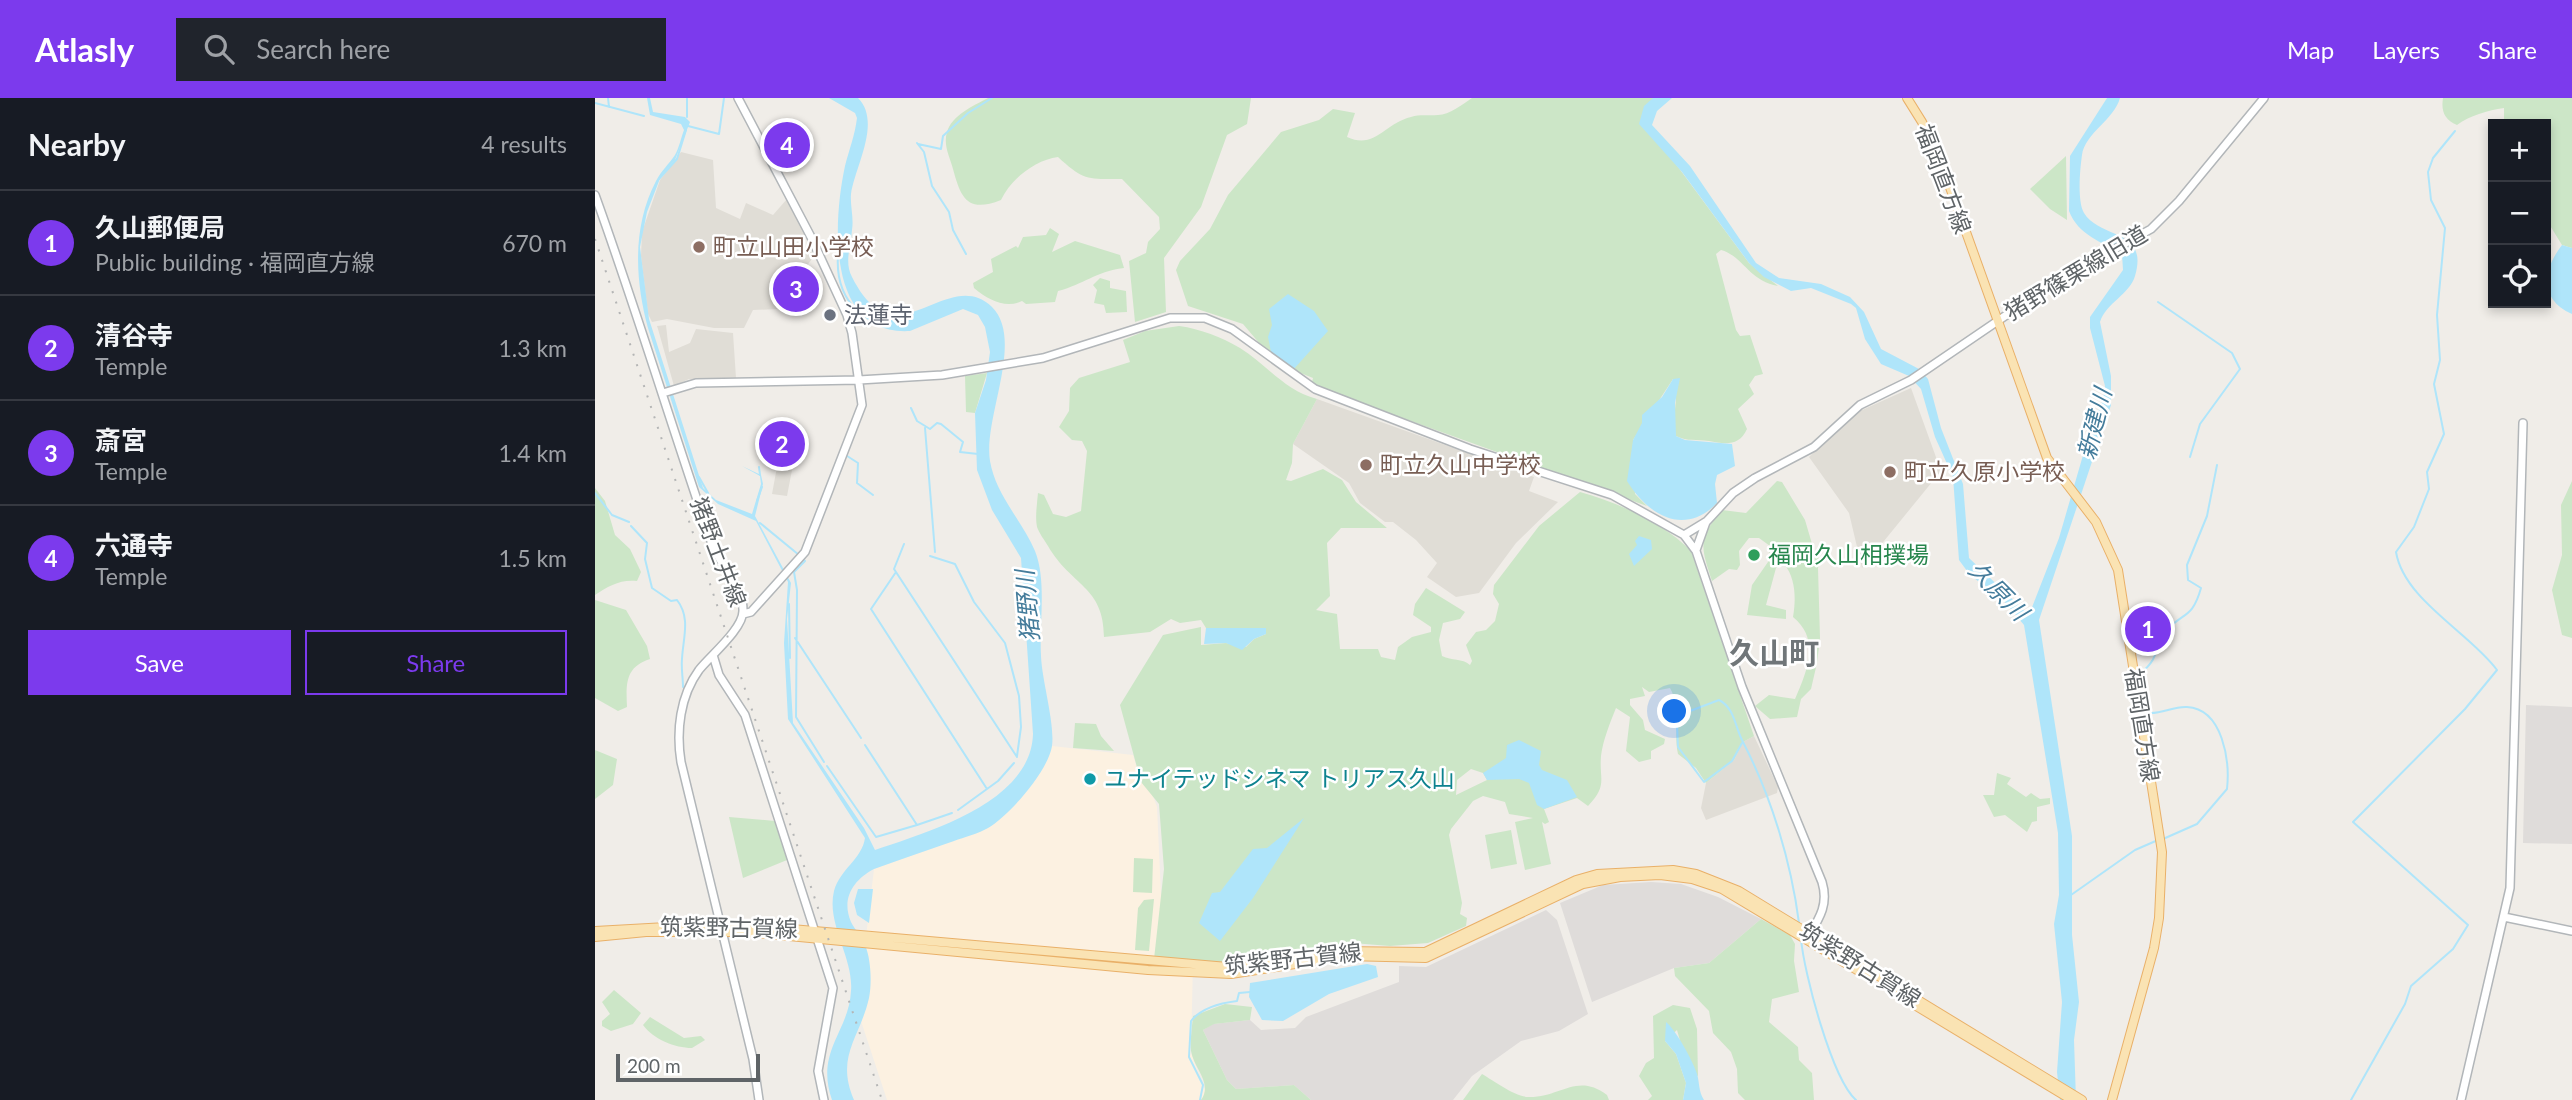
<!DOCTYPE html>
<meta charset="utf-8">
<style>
body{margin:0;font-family:Lato,"Noto Sans JP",sans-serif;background:#20242c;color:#f1f3f6}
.controls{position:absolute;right:21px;top:21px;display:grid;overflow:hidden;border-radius:0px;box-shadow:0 4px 10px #0003}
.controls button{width:63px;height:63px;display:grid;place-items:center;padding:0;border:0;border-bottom:2px solid #363941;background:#171b24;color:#f1f3f6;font:35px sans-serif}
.scale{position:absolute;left:21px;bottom:18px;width:144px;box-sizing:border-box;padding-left:7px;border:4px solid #5f6467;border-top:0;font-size:19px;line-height:24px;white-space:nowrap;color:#5f6467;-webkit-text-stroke:5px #fff;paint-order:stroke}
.you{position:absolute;left:1080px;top:614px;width:24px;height:24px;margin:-18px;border:5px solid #fff;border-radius:50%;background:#1a73e8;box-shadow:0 0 0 10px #1a73e833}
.badge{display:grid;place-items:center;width:46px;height:46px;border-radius:50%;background:#7c3aed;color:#fff;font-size:23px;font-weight:700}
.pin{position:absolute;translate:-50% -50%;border:4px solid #fff;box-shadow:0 2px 7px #0006}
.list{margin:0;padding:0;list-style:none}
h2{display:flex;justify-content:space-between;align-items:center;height:91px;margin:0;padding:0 28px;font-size:30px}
h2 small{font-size:23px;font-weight:400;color:#9ea1a6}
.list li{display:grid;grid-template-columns:46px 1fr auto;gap:21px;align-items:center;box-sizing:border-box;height:105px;padding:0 28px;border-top:2px solid #363941}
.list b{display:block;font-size:26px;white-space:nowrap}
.list p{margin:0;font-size:23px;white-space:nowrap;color:#9ea1a6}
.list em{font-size:23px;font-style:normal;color:#9ea1a6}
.actions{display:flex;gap:14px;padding:21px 28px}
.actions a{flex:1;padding:16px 0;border:2px solid #7c3aed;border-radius:0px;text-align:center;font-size:24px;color:#7c3aed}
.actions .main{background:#7c3aed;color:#fff}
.icon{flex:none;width:38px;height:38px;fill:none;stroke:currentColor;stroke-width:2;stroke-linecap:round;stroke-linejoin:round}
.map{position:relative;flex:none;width:1977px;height:1002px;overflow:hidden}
header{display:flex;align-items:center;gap:42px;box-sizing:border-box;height:98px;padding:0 35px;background:#7c3aed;color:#fff}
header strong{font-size:33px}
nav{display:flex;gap:38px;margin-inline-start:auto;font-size:24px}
.search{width:490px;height:63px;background:#20242c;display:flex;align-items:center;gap:18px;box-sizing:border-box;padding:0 24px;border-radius:0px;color:#9ea1a6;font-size:26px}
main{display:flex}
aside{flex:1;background:#171b24}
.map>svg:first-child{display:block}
</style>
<header>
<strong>Atlasly</strong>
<div class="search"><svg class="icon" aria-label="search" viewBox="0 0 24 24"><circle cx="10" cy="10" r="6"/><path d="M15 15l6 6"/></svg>Search here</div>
<nav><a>Map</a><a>Layers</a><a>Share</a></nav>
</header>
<main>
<aside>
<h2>Nearby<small>4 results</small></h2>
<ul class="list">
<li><span class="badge">1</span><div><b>久山郵便局</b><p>Public building · 福岡直方線</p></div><em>670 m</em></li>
<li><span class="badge">2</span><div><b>清谷寺</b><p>Temple</p></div><em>1.3 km</em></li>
<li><span class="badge">3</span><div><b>斎宮</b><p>Temple</p></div><em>1.4 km</em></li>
<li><span class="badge">4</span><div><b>六通寺</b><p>Temple</p></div><em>1.5 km</em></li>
</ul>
<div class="actions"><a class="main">Save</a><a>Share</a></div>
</aside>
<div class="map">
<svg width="1977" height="1002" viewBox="0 0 1977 1002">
<rect width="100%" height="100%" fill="#f0ede8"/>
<path fill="#fcf1e1" d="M 457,648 L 538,657 L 546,684 L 556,693 L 562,709 L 567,819 L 598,863 L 596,955 L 611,995 L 606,1002 L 292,1002 L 266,923 L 274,899 L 270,847 L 279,771 L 393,730 L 441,681 Z"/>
<path fill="#dfdcda" d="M 1931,607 L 1977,609 L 1977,746 L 1928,745 Z
M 1056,784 L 1086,786 L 1123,799 L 1166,821 L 1114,865 L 1079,870 L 997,904 L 965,805 L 1008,787 Z
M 951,812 L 962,822 L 993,916 L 964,933 L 926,943 L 877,978 L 858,1002 L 716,1002 L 699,987 L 641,991 L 632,982 L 608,932 L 618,926 L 655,922 L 666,932 L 700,930 L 711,919 L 804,884 L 804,868 L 831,869 Z"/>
<path fill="#e0ddd6" d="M 86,54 L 118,62 L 121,110 L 145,121 L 151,105 L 178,117 L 192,101 L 212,137 L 207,146 L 220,157 L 204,178 L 192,170 L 187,185 L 184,211 L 158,212 L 149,230 L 119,230 L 72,221 L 57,224 L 53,216 L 46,158 L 47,134 L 65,82 Z
M 71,227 L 74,254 L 95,245 L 101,231 L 138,235 L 141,280 L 94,281 L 79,288 L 63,231 L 62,228 Z
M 1316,290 L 1346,373 L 1267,470 L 1254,415 L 1214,359 L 1256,317 Z
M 722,301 L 939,379 L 934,393 L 963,404 L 921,445 L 884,495 L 861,499 L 832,479 L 842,465 L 821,442 L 798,424 L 790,424 L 765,405 L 754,385 L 698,346 Z
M 182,369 L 197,372 L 192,398 L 177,396 Z
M 1159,638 L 1183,689 L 1182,695 L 1111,722 L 1106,710 L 1111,685 L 1139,662 L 1148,644 Z"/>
<path fill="#cce6c7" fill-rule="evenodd" d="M 393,0 L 656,0 L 652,26 L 632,37 L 606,109 L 569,160 L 571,214 L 540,224 L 534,163 L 551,155 L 553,144 L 565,131 L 564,119 L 527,81 C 492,81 489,83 463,59 C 440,62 416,81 406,102 C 373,115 366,101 358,71 C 355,59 348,48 352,34 C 357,17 378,8 393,0 Z
M 877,0 L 1064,0 L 1052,27 L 1154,165 L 1183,188 C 1154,183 1148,158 1126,152 L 1121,156 L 1141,232 L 1145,238 L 1155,237 L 1168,276 L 1160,278 L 1154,287 L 1159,296 L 1143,311 L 1152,331 C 1144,349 1129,346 1114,343 C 1101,341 1093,344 1081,338 C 1075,318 1086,301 1078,281 L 1038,342 L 1040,396 L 1052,408 L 727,291 L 717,284 L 718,280 L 698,272 L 665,246 L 648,226 L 593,208 L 581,172 L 585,163 L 615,131 L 633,97 L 686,34 L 724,22 L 738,11 L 760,15 L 752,39 C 780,52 790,25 816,19 C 825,16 833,18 843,17 C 854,17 868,6 877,0 Z
M 1848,0 L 1977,0 L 1977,150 L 1967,147 L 1951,121 L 1951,26 L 1909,26 L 1909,10 C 1893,12 1874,18 1862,27 C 1849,21 1846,13 1848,0 Z
M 1471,58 L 1472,122 L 1455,111 L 1435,91 Z
M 455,130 L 464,136 L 457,154 L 480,143 L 525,157 L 529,170 C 499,174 490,186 463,193 L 460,204 L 431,206 L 427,203 C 411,211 393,202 379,190 L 378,185 L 398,174 L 396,161 L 421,148 L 423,150 L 428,139 L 451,137 Z
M 505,180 L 515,183 L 515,190 L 531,193 L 532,214 L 511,215 L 509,207 L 499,205 L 502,192 L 498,187 Z
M 584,228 C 606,231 626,239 645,250 C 672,267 690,293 722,301 L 698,346 L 697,365 L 691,382 L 696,383 L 728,371 L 747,382 L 761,404 L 792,430 L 746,430 L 732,445 L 735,498 L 721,512 L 742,516 L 745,551 L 783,551 L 786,559 L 800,562 L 803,549 L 817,539 L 836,534 L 836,529 L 818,517 L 820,506 L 831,490 L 870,514 L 865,521 L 848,525 L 844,542 L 847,558 C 857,563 867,560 875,567 L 877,563 L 871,547 L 881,534 L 891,532 L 900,523 L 904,506 L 898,496 L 899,487 L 944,428 L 985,394 C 1022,404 1069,425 1096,453 L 1159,638 L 1148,644 L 1139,662 L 1111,685 L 1101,670 L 1083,656 C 1078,633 1087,611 1075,590 L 1054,594 L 1047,589 L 1050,598 L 1035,601 L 1035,607 L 1048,622 L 1050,632 L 1070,641 L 1069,646 L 1056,653 L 1056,661 L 1044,664 L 1031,653 L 1035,619 L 1021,610 C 1015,625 1008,642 1006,658 C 1004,682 1013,687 993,708 L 982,700 L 949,711 L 954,724 L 950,726 L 947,724 L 956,766 L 930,772 L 920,724 L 938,720 L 914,716 L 910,704 L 888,698 L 878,703 L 856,731 L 854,737 L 867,805 L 865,816 L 872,820 L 871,828 L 833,845 L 795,848 L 757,845 L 631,865 L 559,861 L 569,771 L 564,706 L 546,684 L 525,607 L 568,537 L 606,529 L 606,547 L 631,545 L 651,549 L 659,541 L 671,536 L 671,530 L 611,530 L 606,522 L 585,525 L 576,521 L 555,534 L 509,539 C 509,488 476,488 453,448 C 450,443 444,435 442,429 C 440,419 442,406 443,395 L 449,397 L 458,416 L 471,419 L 486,413 L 492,353 L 487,343 L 477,342 L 464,329 L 474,313 L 475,290 L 484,280 L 535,264 L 528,242 L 550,233 ZM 876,671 L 888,675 L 892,682 L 861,697 L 862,682 Z
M 392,275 L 380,315 L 371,314 L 370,278 Z
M 1182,383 L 1187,384 L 1210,422 L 1220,456 L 1226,462 L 1223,470 L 1225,540 L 1222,565 L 1216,591 L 1206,601 L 1202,619 L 1175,621 L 1160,608 L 1174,597 L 1200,601 C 1212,573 1226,542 1198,519 C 1201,502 1201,480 1189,466 L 1181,470 L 1171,507 L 1191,512 L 1191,521 L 1152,517 L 1157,487 L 1173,464 L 1175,448 L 1164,440 L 1154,440 L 1144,453 L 1145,467 L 1142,472 L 1134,471 L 1117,483 C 1106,449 1102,441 1127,412 L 1151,415 Z
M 1977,383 L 1977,540 L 1967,537 L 1957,492 L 1967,457 L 1966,407 Z
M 0,390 L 10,403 L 20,437 L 35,451 L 46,474 L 42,483 C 26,481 13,488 0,497 Z
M 0,502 L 31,512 L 52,548 L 55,561 C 30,569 31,586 32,609 L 23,613 L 0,600 Z
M 480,625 L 501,626 L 506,638 L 519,653 L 478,650 Z
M 0,652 L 22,661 L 18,687 L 0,701 Z
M 1402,675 L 1416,680 L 1412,686 L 1431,699 L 1436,695 L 1445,701 L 1455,700 L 1455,706 L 1442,709 L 1442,723 L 1437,724 L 1432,734 L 1410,717 L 1399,719 L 1388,697 L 1399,697 Z
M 134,719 L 180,723 L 192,762 L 148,780 Z
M 916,732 L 922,766 L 896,771 L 890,737 Z
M 539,760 L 558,761 L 557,795 L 538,794 Z
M 559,801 L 554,853 L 540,852 L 543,810 L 549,802 Z
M 1166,821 L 1195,837 L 1200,846 L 1199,863 L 1204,894 L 1177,901 L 1174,924 L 1203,949 L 1204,962 L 1217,975 L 1219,1002 L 1150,1002 L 1143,995 L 1142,971 L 1136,954 L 1118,935 L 1114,913 L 1080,878 L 1079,870 L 1114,865 Z
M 19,892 L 46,915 L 38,926 L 16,933 L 7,928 L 7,923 L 15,916 L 7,904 Z
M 630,906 L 657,909 L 655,922 L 619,926 L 608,932 L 632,982 L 641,991 L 699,987 L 716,1002 L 606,1002 C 618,985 599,971 596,953 C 595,942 597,929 598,918 Z
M 1078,907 L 1095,910 L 1102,931 L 1103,979 L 1087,950 L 1082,932 L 1070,943 L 1081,956 L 1091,985 L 1088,1002 L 1053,1002 L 1057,998 L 1044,978 L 1051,965 L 1059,960 L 1058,918 Z
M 55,919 L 89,940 L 106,938 L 110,942 L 97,950 C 80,950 58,941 48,927 Z
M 887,976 C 899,983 919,998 933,999 C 965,1000 982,974 1012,997 L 1014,1002 L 868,1002 Z"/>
<path fill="#afe5fa" d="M 52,0 L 55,0 L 58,14 L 90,19 L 95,24 L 80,62 L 66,78 L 52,114 L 45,149 L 54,221 L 108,390 L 121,402 L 157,416 L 166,386 L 165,378 L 147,368 L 166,377 L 168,386 L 160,418 L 196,485 L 192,521 L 198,625 L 269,730 L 280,752 C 332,734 436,705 438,636 L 426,460 L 397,412 L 382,372 L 380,315 L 391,282 L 395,254 L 390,229 L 383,217 L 368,211 L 315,233 C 231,238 238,124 250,68 C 254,52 260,37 262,20 L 260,15 L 234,0 L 263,0 C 287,24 260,68 256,96 C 255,108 259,120 257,132 C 256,148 249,164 257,179 C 301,267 352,166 397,209 C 430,242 388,320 395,363 C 401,398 427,422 440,453 C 452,483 444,526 446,558 C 447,583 460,625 457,648 C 453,673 415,717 393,730 C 383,736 369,739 359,743 C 332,752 305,762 279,771 C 258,782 246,801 256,824 C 260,832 267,838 270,847 C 276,861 277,885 274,900 C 265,940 240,958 259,1002 L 237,1002 C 220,953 254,934 256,893 C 259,860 231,826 239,793 C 245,771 267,761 270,740 L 193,621 L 189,545 L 193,484 L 161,423 L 123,406 L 104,389 L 53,230 C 40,182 37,129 61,83 C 66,73 74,66 80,57 C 84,50 86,40 89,32 L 86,26 L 55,17 Z
M 1058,0 L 1077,0 L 1062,13 L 1057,27 L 1095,68 L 1161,165 L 1184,180 L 1226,186 L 1255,199 L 1269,214 L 1286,251 L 1324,271 L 1333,281 L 1346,330 L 1368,386 L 1374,460 L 1434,517 L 1464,440 L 1493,340 L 1508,301 L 1510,288 L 1495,230 L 1495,219 L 1528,172 L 1527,156 C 1507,144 1483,137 1474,113 L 1475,58 L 1512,0 L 1525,0 C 1519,22 1490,35 1487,57 C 1485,71 1482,103 1489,115 C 1506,142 1554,130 1540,178 C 1535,196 1511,205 1505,224 L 1516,278 L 1516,307 L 1444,522 L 1477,738 L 1477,837 L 1484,904 L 1479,942 L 1481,1002 L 1465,1002 L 1462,974 L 1467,904 L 1459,826 L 1464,797 L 1463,735 L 1429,527 L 1408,502 L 1375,477 L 1364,462 L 1358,379 L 1340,339 L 1326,291 L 1314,278 L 1286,266 L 1270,241 L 1261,210 L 1256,206 L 1216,190 L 1196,193 L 1169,179 L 1154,165 L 1087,74 L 1044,26 L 1049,8 Z
M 1967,147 L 1977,150 L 1977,216 C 1944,201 1947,173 1967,147 Z
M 693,196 L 719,213 L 733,233 L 698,272 L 676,254 L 673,239 L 677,227 L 674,211 Z
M 1085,280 L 1080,305 L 1081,338 L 1090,342 L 1137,346 L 1140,368 L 1122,377 L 1120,386 L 1122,405 C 1089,439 1053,417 1032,383 L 1038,342 L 1047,325 L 1047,317 L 1067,299 L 1078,281 Z
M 1044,438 L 1056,442 L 1057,451 L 1039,468 L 1034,456 L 1042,447 L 1040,443 Z
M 611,530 L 671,530 L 671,536 L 659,541 L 647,552 L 631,545 L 609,546 Z
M 924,642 L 946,653 L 944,667 L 947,672 L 972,682 L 982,699 L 949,711 L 942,707 L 934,685 L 924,681 L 892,682 L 888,675 L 911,660 L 912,647 Z
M 709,720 L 658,800 L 625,843 L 604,825 L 617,795 L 625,794 L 658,751 L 672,750 Z
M 263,791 L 278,791 L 274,825 L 262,817 L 259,805 Z
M 772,866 L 781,868 L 783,879 L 734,896 L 688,923 L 667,922 L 654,899 L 655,885 Z
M 1071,924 C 1081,932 1098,963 1102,976 C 1105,986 1103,992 1109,1002 L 1088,1002 L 1091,985 L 1081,956 L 1070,943 Z"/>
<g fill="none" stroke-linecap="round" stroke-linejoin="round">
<path stroke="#afe5fa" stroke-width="2" d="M 13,0 L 14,9
M 0,5 L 49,18
M 92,19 L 92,0
M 93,28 L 124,36 L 129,0
M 322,45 L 329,54 L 337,88 L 354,114 L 358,132 L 371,156
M 323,46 L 346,51 L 348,38 L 373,15 L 397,0
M 64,81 L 82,61 L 91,32
M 245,143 C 240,168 243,194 262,213
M 1563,204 L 1637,255 L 1645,271 L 1605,326 L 1595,359
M 316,310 L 322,323 L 335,331 L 342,325 L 346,326 L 368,344 L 365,354 L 383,356
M 330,330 L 340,454
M 249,356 L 263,365 L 262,385 L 278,397
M 164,369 L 165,377
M 104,379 L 113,395
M 0,395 L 17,417 L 34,424
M 162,403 L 167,389
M 165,425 L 204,457
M 36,428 L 52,445 L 50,461 L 57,490 L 76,503 L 82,502 C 96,520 88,540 87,561 C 86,570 88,580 88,589
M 309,446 L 299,471 L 422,659
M 335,458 L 360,466 L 379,504 L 410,545 L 424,598 L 426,629 L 422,658
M 208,461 L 210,463 L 199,474 L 202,492 L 201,619 L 229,664
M 301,474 L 276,511 L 392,691
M 194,506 L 195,560
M 200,540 L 266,640
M 1081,604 L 1083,649 L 1109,684 L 1137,663 L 1147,645
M 1095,613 L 1124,602 C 1140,610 1140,630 1148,644 C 1176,698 1196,763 1204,825
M 232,668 L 281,739 L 322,727 L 270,647
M 363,712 L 403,683 L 419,665
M 322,727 L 357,715
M 1568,741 L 1602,726 L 1632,691 C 1635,663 1628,611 1592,609 C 1579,608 1567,616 1554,615 L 1545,576 C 1568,557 1557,549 1569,535 C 1588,513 1597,522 1606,490 L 1593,482 L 1592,467 L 1612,418 L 1622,367
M 1476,797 L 1540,752 L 1563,742
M 1206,841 C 1209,875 1237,981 1261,1002
M 605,1002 L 608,987 L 594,959 L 596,923 C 607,909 626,905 642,903 L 644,895 L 655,894
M 1756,1002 L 1810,906 L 1816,888 L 1858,851 L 1873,827 L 1758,724 L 1870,611 L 1902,572 C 1875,535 1809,502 1801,454 L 1819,429 L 1834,391 L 1832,374 L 1849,336 L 1839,286 L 1845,262 L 1842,217 L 1850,130 L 1836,102 L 1833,74 L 1838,60 L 1860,33"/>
<g stroke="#b2b6b9" stroke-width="10">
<path id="secondary" d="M 143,0 L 216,139 L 252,217 L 257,235 L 267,307 L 210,454 L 156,514 L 148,516
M 0,97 C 42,213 77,330 117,446 C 125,467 149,491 148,513 C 148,531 115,558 104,572 C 85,598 81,633 86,664 L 158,961 L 164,1002
M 68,295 L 101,285 L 264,282 L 347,277 L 448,260 L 575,220 L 610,220 L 637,231 L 720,291 L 875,351 L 1017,397 L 1089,437 L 1101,453 L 1147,589 L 1227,784 C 1234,807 1224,821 1212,841
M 1089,437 L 1112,423 L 1138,395 L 1160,380 L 1219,349 L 1265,307 L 1316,282 L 1457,186 L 1556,131 L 1584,103 L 1669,0
M 1101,452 L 1111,424
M 118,557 L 124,577 L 150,617 L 238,890 L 223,973 L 229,1002
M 1909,819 L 1977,833
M 1866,1002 L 1915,790 L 1928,325"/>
</g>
<g stroke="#e9b068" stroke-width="10">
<path id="primary" d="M 1312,0 L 1327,24 L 1352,81 L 1452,360 L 1501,424 L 1523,472 L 1567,754 L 1564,820 L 1559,850 L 1517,1002
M 0,833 L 107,827 L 185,830 L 644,870 L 745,853 L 830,854 L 981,782 L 1002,776 L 1078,772 L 1101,776 L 1144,793 L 1487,1002
M 0,839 L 51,834 L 151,834 L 553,872 L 636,876 L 751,858 L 831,860 L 988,786 L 1025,779 L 1065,777 L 1097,781 L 1127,791 L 1272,878
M 1313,903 L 1477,1002"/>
</g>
<use href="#secondary" stroke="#fff" stroke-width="7"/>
<use href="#primary" stroke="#fae3b3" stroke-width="8"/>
<path stroke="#b4b5b5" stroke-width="2" stroke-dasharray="2 9" stroke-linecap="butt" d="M 0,141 L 287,1002"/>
</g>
<g fill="#8d6e63" stroke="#fff" stroke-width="2.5">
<circle cx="104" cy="149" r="7"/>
<circle cx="771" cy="367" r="7"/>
<circle cx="1295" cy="374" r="7"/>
</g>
<circle fill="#6b7280" stroke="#fff" stroke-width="2.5" cx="235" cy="217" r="7"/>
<circle fill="#2e9e5b" stroke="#fff" stroke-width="2.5" cx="1159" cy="457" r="7"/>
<circle fill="#0f9aa8" stroke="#fff" stroke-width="2.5" cx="495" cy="681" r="7"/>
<g text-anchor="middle" stroke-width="5" stroke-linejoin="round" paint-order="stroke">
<g font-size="23" fill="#5f6467" stroke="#fff">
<text transform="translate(1348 81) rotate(69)" y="8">福岡直方線</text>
<text transform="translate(1481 175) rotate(-31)" y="8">猪野篠栗線旧道</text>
<text transform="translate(123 454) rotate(69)" y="8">猪野土井線</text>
<text transform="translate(1547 627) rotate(81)" y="8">福岡直方線</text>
<text transform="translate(134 830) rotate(1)" y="8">筑紫野古賀線</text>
<text transform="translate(698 861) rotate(-6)" y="8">筑紫野古賀線</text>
<text transform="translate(1265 867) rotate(32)" y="8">筑紫野古賀線</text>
</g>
<g font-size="23" fill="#785e54" stroke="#fff" text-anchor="start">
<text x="118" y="157">町立山田小学校</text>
<text x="785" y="375">町立久山中学校</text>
<text x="1309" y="382">町立久原小学校</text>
</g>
<g font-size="23" fill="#5b616d" stroke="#fff" text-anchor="start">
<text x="249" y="225">法蓮寺</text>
</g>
<g font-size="23" fill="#27864d" stroke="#fff" text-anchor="start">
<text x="1173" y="465">福岡久山相撲場</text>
</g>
<g font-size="23" fill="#0d838f" stroke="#fff" text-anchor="start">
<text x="509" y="689">ユナイテッドシネマ トリアス久山</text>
</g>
<g font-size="24" font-style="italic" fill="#447c9b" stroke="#fff">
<text transform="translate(1500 326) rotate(-76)" y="8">新建川</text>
<text transform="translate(1403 493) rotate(45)" y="8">久原川</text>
<text transform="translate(433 508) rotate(-95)" y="8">猪野川</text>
</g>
<g font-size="30" font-weight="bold" fill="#707679" stroke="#fff">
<text x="1179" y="566">久山町</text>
</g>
</g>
</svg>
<div class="controls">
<button>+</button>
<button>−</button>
<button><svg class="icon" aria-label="locate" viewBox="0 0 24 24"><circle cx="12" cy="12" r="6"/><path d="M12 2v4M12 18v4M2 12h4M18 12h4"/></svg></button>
</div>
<div class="scale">200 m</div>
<div class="you"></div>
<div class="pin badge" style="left:1553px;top:531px">1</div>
<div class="pin badge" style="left:187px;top:346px">2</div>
<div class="pin badge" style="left:201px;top:191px">3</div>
<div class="pin badge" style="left:192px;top:47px">4</div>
</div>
</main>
